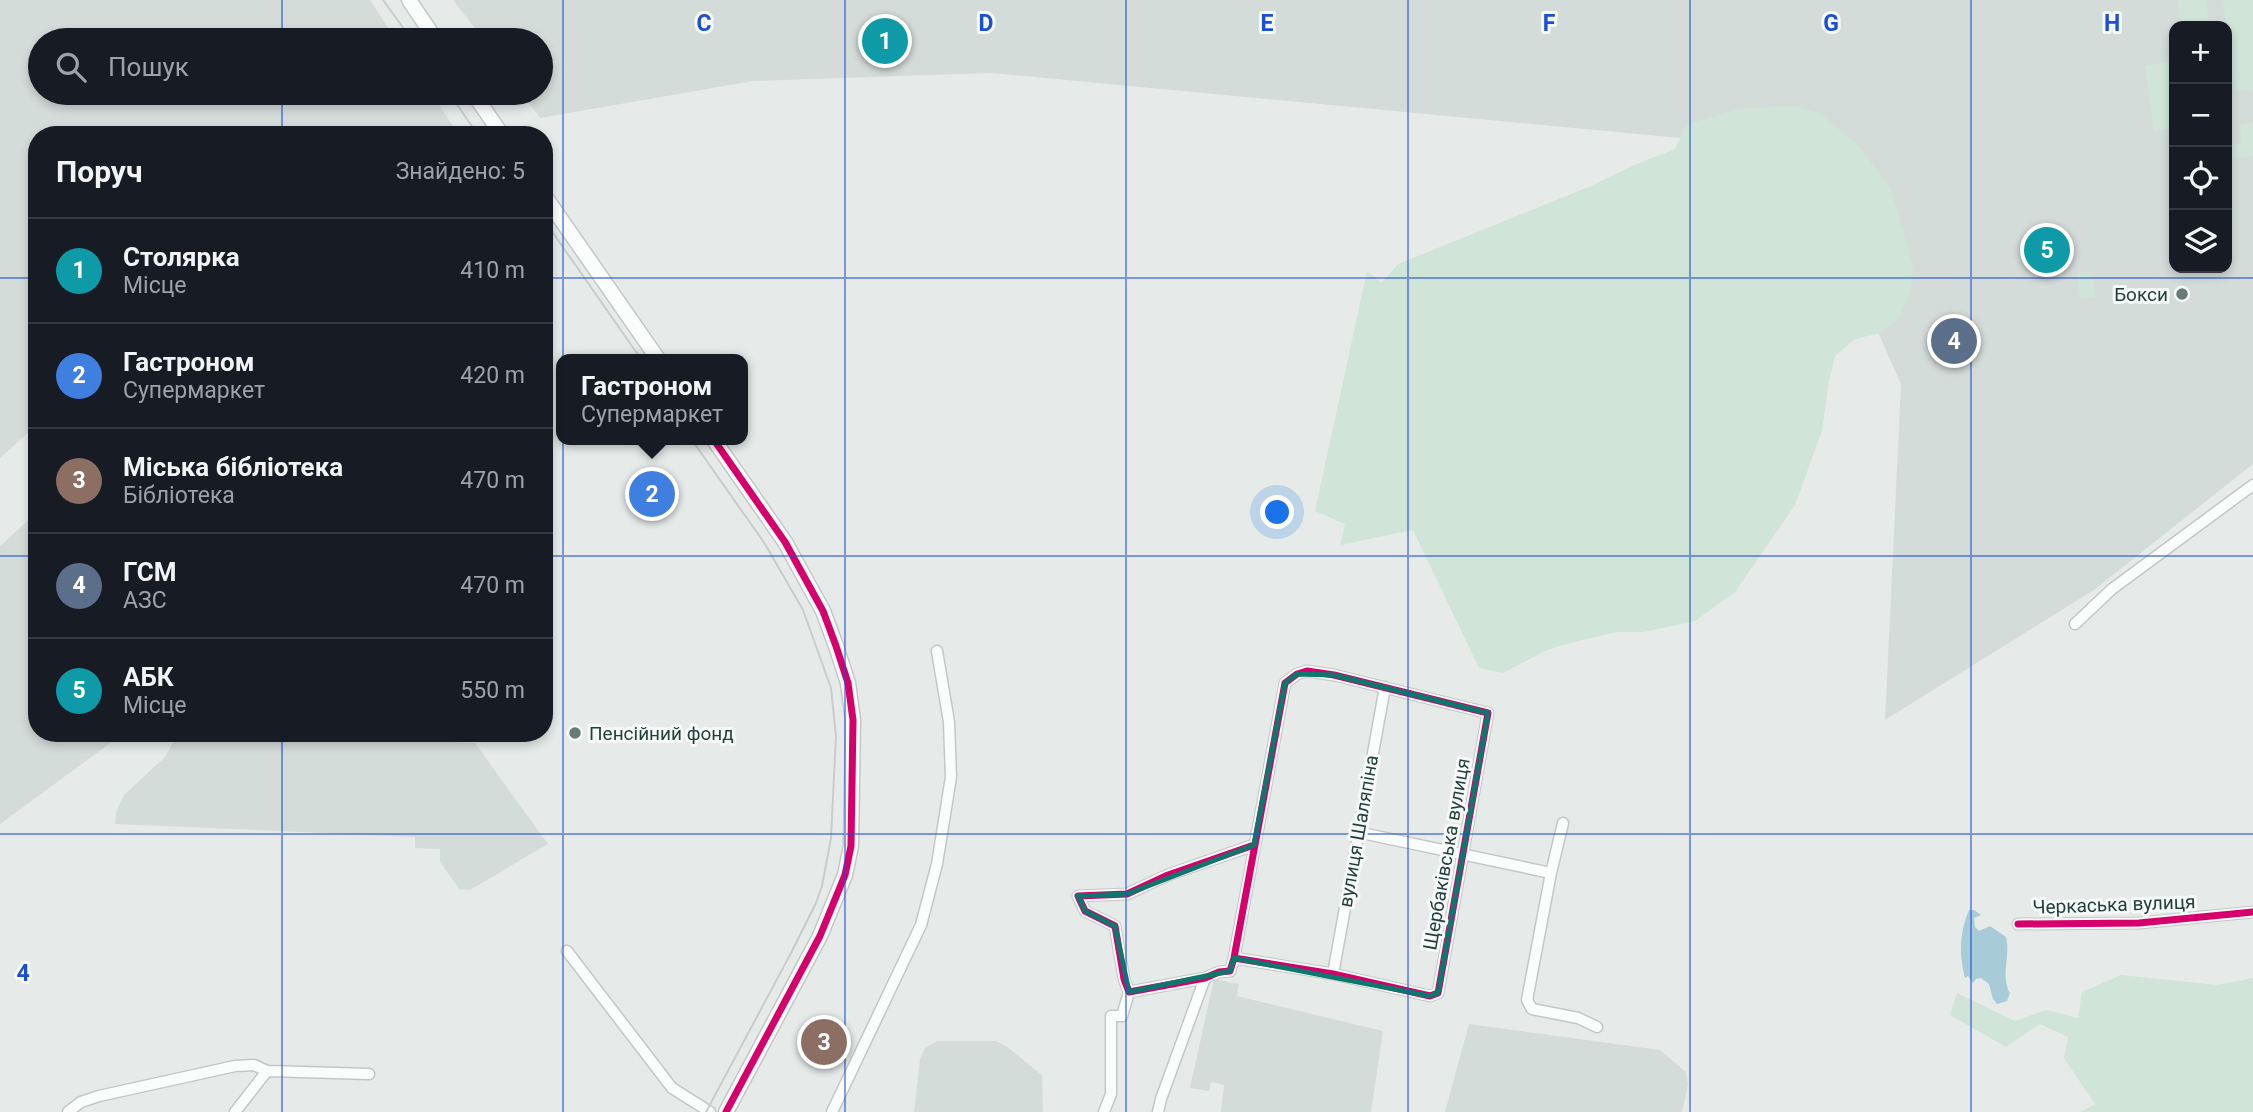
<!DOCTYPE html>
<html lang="uk">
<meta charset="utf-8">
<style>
body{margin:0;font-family:Roboto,sans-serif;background:#242831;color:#f1f3f6}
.controls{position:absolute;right:21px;top:21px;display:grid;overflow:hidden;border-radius:14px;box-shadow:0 4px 10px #0003}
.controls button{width:63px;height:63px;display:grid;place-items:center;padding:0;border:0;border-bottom:2px solid #363941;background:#171b24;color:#f1f3f6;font:35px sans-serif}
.you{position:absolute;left:1278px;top:513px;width:24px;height:24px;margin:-18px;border:5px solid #fff;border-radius:50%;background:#1a73e8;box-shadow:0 0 0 10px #1a73e833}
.badge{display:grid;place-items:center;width:46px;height:46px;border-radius:50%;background:#ea580c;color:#fff;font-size:23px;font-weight:700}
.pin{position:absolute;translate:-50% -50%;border:4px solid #fff;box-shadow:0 2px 7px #0006}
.popup{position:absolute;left:556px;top:354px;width:192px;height:91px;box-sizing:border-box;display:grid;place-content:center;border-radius:14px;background:#171b24;filter:drop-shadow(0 2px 5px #0005);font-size:23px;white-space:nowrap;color:#9ea1a6}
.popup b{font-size:26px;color:#f1f3f6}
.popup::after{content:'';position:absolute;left:50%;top:100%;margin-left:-14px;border:14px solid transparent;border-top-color:#171b24}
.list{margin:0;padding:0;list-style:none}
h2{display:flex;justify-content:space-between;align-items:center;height:91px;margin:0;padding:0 28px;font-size:30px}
h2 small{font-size:23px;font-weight:400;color:#9ea1a6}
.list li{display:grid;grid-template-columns:46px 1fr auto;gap:21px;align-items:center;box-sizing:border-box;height:105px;padding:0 28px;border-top:2px solid #363941}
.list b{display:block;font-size:26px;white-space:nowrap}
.list p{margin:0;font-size:23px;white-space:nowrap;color:#9ea1a6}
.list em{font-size:23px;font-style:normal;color:#9ea1a6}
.icon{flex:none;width:38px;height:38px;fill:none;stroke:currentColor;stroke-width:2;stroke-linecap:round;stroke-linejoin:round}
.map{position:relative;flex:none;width:2253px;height:1112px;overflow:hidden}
.search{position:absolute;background:#171b24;box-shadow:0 4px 10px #0003;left:28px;top:28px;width:525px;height:77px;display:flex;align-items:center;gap:18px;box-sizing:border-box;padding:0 24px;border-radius:38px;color:#9ea1a6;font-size:26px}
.panel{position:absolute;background:#171b24;box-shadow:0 4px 10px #0003;left:28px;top:126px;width:525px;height:616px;border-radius:28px}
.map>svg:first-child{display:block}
</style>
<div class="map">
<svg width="2253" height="1112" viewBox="0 0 2253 1112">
<rect width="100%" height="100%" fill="#e6ebe9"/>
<path fill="#d4dcda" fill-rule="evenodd" d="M 0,0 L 370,0 L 396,40 L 40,40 L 40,93 L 431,93 L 459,135 L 37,135 L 37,425 L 0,458 Z
M 453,0 L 2253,0 L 2253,464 L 2094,590 L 1885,720 L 1901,384 L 1824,211 L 1701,140 L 991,73 L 753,81 L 540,118 L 522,93 L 541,93 L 541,40 L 484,40 ZM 2174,26 L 2227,26 L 2227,268 L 2174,268 Z
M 37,512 L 37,733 L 124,733 L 0,824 L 0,546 Z
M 178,733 L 444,733 L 451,742 L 475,743 L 548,844 L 470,890 L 459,889 L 440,862 L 440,849 L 415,848 L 415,837 L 115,824 L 116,812 L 124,795 L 165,757 Z
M 1214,979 L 1239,984 L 1237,996 L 1383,1031 L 1371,1112 L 1221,1112 L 1224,1085 L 1211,1082 L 1209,1091 L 1190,1088 Z
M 1469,1024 L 1660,1050 L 1686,1072 L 1688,1085 L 1682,1112 L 1445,1112 Z
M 937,1041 L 996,1041 L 1006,1046 L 1042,1075 L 1043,1112 L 914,1112 L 920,1059 L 925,1048 Z"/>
<path fill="#d0e4d8" d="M 2178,0 L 2206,0 L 2209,26 L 2181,26 Z
M 2223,0 L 2253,0 L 2253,91 L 2235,90 Z
M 2174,60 L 2174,127 L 2154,131 L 2145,66 Z
M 1794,106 L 1819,113 L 1860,147 L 1891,189 L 1913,267 L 1910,292 L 1900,317 L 1880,333 L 1855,339 L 1835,356 L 1829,381 L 1822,431 L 1795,505 L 1735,592 L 1695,621 L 1644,632 L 1617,632 L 1570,643 L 1547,650 L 1503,673 L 1479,668 L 1413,530 L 1340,545 L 1345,524 L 1315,511 L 1367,271 L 1381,283 L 1398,264 L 1591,186 L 1632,166 L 1675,149 L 1686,125 L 1737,109 Z
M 2253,123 L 2253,156 L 2230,158 L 2228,145 L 2242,143 L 2240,125 Z
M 2092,272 L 2095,297 L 2080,298 L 2077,274 Z
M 2121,975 L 2217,985 L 2253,978 L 2253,1112 L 2081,1112 L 2095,1104 L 2064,1058 L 2068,1037 L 2040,1024 L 2006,1047 L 1950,1015 L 1957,993 L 2015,1021 L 2046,1010 L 2078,1018 L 2082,992 Z"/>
<path fill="#a8cbd8" d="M 1969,910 L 1974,910 L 1981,915 L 1974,918 L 1975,927 L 1979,931 L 1990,926 L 2006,937 C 2011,955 2000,976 2010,993 L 2007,1001 L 1997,1004 L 1993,999 L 1989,984 L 1981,978 L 1976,979 L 1973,983 L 1968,976 L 1965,978 C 1959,954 1959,934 1969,910 Z"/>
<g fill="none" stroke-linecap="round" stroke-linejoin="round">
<g stroke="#c3c8c6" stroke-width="13">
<path id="minor" d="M 2075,624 L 2112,589 L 2253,485
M 1563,823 L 1551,873 L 1527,1000 L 1532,1009 L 1578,1018 L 1597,1027
M 1357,832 L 1551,873
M 2018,924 L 2139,923 L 2253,912
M 567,951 L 672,1088 L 710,1112
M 1234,958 L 1333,974 L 1430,996 L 1438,993 L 1488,713 L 1334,675 L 1307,671 L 1297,674 L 1285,683 L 1234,958 L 1230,971 L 1219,972 L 1205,978 L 1129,992 L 1124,979 L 1115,926 L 1085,911 L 1078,896 L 1127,894 L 1168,875 L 1254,845
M 1333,974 L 1385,687
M 68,1112 L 81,1102 L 99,1096 L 235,1066 L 254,1065 L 267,1071
M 235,1112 L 267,1071 L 369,1074
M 832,1112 L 921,925 L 937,864 L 951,777 L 949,722 L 937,651
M 1104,1112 L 1111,1094 L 1111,1016 L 1122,1016 L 1129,992
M 1158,1112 L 1161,1099 L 1205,978"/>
</g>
<g stroke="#c3c8c6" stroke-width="17">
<path id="tertiary" d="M 409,0 L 436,40
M 473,93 L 502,135
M 544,195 L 658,359
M 714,440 L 785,542 L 823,611 L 836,646 L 848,683 L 853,720 L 851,846 L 845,875 L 820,936 L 726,1112"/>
</g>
<use href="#minor" stroke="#fbfcfc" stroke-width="10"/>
<use href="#tertiary" stroke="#fbfcfc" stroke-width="14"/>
<path stroke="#c8cccb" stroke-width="2" d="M 383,0 L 412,40
M 449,93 L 478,135
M 544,220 L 641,359
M 692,440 L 765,544 L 803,610 L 831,688 L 836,736 L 831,838 L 822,886 L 816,903 L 791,953 L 706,1112"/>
<g stroke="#f5faf8" stroke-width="11">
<path id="cycleway" d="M 714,440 L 785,542 L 823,611 L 836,646 L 848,683 L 853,720 L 851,846 L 845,875 L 820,936 L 726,1112
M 2018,924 L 2139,923 L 2253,912
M 1234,958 L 1333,974 L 1430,996 L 1438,993 L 1488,713 L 1334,675 L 1307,671 L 1297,674 L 1285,683 L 1234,958 L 1230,971 L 1219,972 L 1205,978 L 1129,992 L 1124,979 L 1115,926 L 1085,911 L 1078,896 L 1127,894 L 1168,875 L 1254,845"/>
</g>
<use href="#cycleway" stroke="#d6006c" stroke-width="7"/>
</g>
<path fill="none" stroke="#0f766e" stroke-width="5" stroke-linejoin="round" d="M 1297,674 L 1334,675 L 1488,713 L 1438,993 L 1430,996 L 1234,958 L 1230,971 L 1129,992 L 1115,926 L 1085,911 L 1078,896 L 1127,894 L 1254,845 L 1285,683 Z"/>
<path fill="none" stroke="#1d4ed8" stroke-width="2" stroke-opacity="0.55" d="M 282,0 L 282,40M 563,0 L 563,1112M 845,0 L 845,1112M 1126,0 L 1126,1112M 1408,0 L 1408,1112M 1690,0 L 1690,1112M 1971,0 L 1971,1112M 282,93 L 282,135M 0,278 L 37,278M 544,278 L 2253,278M 0,556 L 37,556M 544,556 L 2253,556M 282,733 L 282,1112M 0,834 L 2253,834"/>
<g fill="#687b78" stroke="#f5faf8" stroke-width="2.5">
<circle cx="2182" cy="294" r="7"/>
<circle cx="575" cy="733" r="7"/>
</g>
<g text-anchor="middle" stroke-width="6" stroke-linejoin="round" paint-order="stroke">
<g font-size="19" fill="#243f3b" stroke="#f5faf8" text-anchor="end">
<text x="2168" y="301">Бокси</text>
<text x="589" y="740" text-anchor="start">Пенсійний фонд</text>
</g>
<g font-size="19" fill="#243f3b" stroke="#f5faf8">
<text transform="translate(1358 831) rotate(-80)" y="7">вулиця Шаляпіна</text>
<text transform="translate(1446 854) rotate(-80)" y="7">Щербаківська вулиця</text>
<text transform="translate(2114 904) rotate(-2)" y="7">Черкаська вулиця</text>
</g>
</g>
<g font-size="23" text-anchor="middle" font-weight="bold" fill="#1d4ed8" stroke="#f5faf8" stroke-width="6" stroke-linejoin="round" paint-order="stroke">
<text x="704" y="31">C</text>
<text x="986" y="31">D</text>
<text x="1267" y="31">E</text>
<text x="1549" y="31">F</text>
<text x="1831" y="31">G</text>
<text x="2112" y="31">H</text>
<text x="23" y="981">4</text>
</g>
</svg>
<div class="controls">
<button>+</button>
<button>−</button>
<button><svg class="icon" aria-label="locate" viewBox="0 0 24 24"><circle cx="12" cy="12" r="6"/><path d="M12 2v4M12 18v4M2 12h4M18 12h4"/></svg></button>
<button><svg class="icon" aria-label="layers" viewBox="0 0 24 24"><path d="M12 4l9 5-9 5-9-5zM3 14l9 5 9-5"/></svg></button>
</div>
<div class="you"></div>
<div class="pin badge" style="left:885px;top:41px;background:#0f9aa8">1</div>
<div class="pin badge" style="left:652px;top:494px;background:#3f7fe0">2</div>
<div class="popup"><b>Гастроном</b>Супермаркет</div>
<div class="pin badge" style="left:824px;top:1042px;background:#8d6e63">3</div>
<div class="pin badge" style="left:1954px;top:341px;background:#5c6f8a">4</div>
<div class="pin badge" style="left:2047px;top:250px;background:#0f9aa8">5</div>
<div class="search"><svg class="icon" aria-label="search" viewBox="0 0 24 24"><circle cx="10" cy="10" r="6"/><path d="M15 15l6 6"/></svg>Пошук</div>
<section class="panel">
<h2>Поруч<small>Знайдено: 5</small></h2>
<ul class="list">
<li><span class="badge" style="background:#0f9aa8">1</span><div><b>Столярка</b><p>Місце</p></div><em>410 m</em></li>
<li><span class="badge" style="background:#3f7fe0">2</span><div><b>Гастроном</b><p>Супермаркет</p></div><em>420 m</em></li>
<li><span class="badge" style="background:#8d6e63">3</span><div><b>Міська бібліотека</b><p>Бібліотека</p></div><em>470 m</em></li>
<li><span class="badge" style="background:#5c6f8a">4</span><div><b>ГСМ</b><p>АЗС</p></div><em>470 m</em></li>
<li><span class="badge" style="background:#0f9aa8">5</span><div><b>АБК</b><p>Місце</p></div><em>550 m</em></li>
</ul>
</section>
</div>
